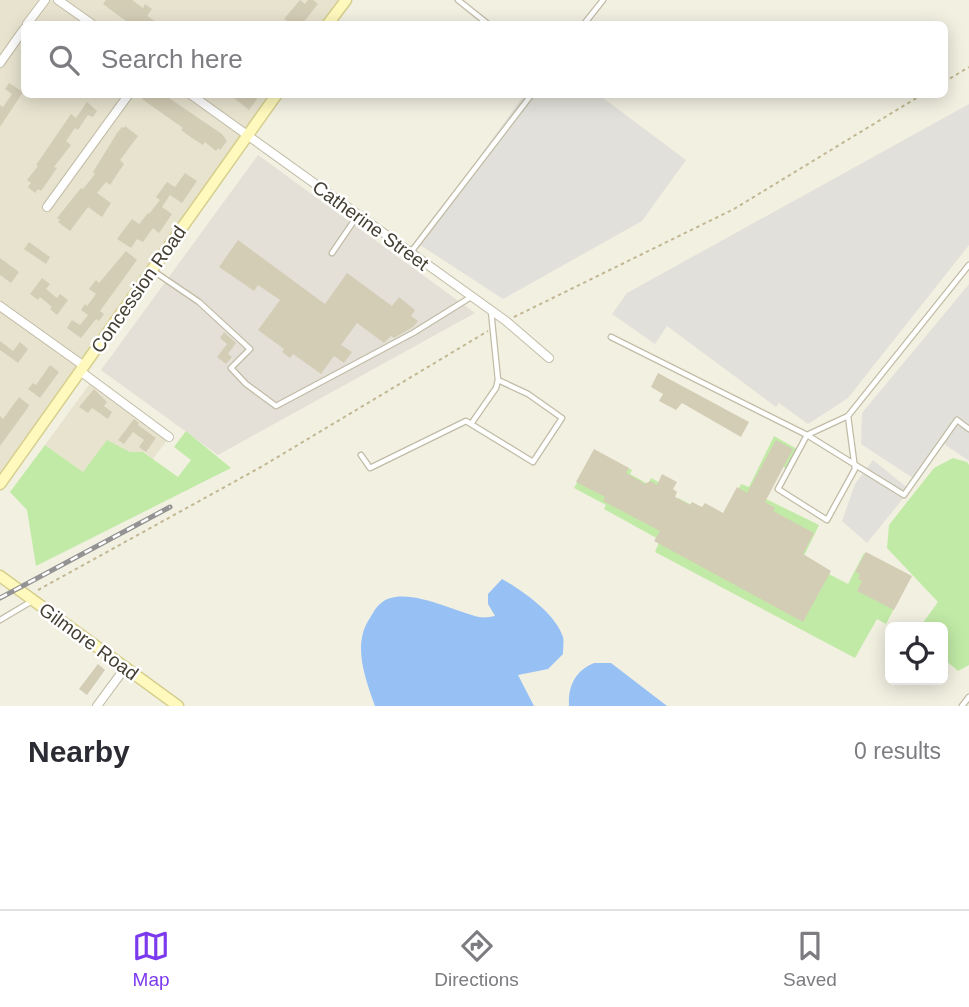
<!DOCTYPE html>
<style>
body{margin:0;font-family:Helvetica,sans-serif;background:#f7f7f7;color:#2b2b33}
.controls{position:absolute;right:21px;bottom:21px;display:grid;overflow:hidden;border-radius:10px;box-shadow:0 4px 18px #0003}
.controls button{width:63px;height:63px;display:grid;place-items:center;padding:0;border:0;border-bottom:2px solid #e1e1e2;background:#fff;color:#2b2b33;font:35px sans-serif}
.list{margin:0;padding:0;list-style:none}
h2{display:flex;justify-content:space-between;align-items:center;height:91px;margin:0;padding:0 28px;font-size:30px}
h2 small{font-size:23px;font-weight:400;color:#7c7c81}
.icon{flex:none;width:38px;height:38px;fill:none;stroke:currentColor;stroke-width:2;stroke-linecap:round;stroke-linejoin:round}
.map{position:relative;flex:none;width:969px;height:706px;overflow:hidden}
.search{position:absolute;background:#fff;box-shadow:0 4px 18px #0003;left:21px;right:21px;top:21px;height:77px;display:flex;align-items:center;gap:18px;box-sizing:border-box;padding:0 24px;border-radius:10px;color:#7c7c81;font-size:26px}
.sheet{height:203px;background:#fff}
nav{display:flex;justify-content:space-around;align-items:center;box-sizing:border-box;height:98px;border-top:2px solid #e1e1e2;background:#fff;font-size:19px;color:#7c7c81}
nav a{display:grid;justify-items:center;gap:4px}
nav .on{color:#7c3aed}
.map>svg:first-child{display:block}
</style>
<div class="map">
<svg width="969" height="706" viewBox="0 0 969 706">
<rect width="100%" height="100%" fill="#f2f0e1"/>
<path fill="#e7e3cf" d="M 0,0 L 346,0 L 328,24 L 24,24 L 24,94 L 277,95 L 0,484 Z
M 91,382 L 168,439 L 153,459 L 144,452 L 130,452 L 83,472 L 45,445 Z"/>
<path fill="#e4e0d7" d="M 258,155 L 475,313 L 218,455 L 101,370 Z"/>
<path fill="#c1eaa6" d="M 186,431 L 231,468 L 36,566 L 27,510 L 10,492 L 45,445 L 83,472 L 107,440 L 130,452 L 143,452 L 178,477 L 191,460 L 174,447 Z
M 774,436 L 797,449 L 787,470 L 783,466 L 766,499 L 819,525 L 802,560 L 848,584 L 864,553 L 910,577 L 886,624 L 877,619 L 855,658 L 655,552 L 660,540 L 604,509 L 606,505 L 574,488 L 594,451 L 632,470 L 630,474 L 648,484 L 651,478 L 675,491 L 674,507 L 678,498 L 723,521 L 741,484 L 749,487 Z
M 953,458 L 967,462 L 969,465 L 969,665 L 958,671 L 943,658 L 943,627 L 920,627 L 938,602 L 887,548 L 889,525 L 934,468 Z"/>
<path fill="#e2e0da" d="M 524,95 L 599,95 L 686,160 L 642,221 L 503,299 L 417,243 Z
M 969,104 L 969,245 L 848,398 L 808,424 L 779,403 L 776,407 L 667,326 L 655,344 L 612,314 L 627,293 Z
M 969,284 L 969,461 L 944,444 L 916,480 L 861,444 L 862,413 Z
M 873,460 L 910,490 L 867,543 L 842,521 L 855,484 Z"/>
<path fill="#97c0f5" d="M 502,579 C 522,590 556,614 563,637 C 564,641 563,649 563,654 L 548,669 L 518,675 L 534,706 L 375,706 C 365,678 352,644 370,618 C 373,613 376,607 380,604 C 401,583 456,612 479,617 C 484,618 490,617 495,616 L 488,604 L 488,594 Z
M 594,663 L 611,663 L 667,706 L 569,706 C 568,686 575,671 594,663 Z"/>
<path fill="#d4cdb6" d="M 106,0 L 132,0 L 143,8 L 145,4 L 152,9 L 147,16 L 160,24 L 130,24 L 103,4 Z
M 300,0 L 305,4 L 308,0 L 313,0 L 318,4 L 302,24 L 291,24 L 284,19 Z
M 9,83 L 23,92 L 0,127 L 0,105 L 3,107 L 12,94 L 5,89 Z
M 145,94 L 163,94 L 222,134 L 227,141 L 220,150 L 218,148 L 216,151 L 205,142 L 203,145 L 192,138 L 181,130 L 183,128 L 142,99 Z
M 229,94 L 252,94 L 257,99 L 249,110 Z
M 87,102 L 97,111 L 93,117 L 88,115 L 78,130 L 75,128 L 66,141 L 71,145 L 54,167 L 57,168 L 41,191 L 38,189 L 35,193 L 28,187 L 31,183 L 27,180 L 38,166 L 36,165 L 71,114 L 76,118 Z
M 125,126 L 138,136 L 120,160 L 124,164 L 110,185 L 106,182 L 97,193 L 111,203 L 102,217 L 88,207 L 70,231 L 58,222 L 60,220 L 57,218 L 81,188 L 83,189 L 95,174 L 93,172 L 117,133 L 122,127 L 124,128 Z
M 185,173 L 197,181 L 182,203 L 170,195 L 162,207 L 172,214 L 159,233 L 153,228 L 143,242 L 137,239 L 131,248 L 117,239 L 132,219 L 139,224 L 148,213 L 149,214 L 160,200 L 156,197 L 167,182 L 175,187 Z
M 238,240 L 325,304 L 347,273 L 392,306 L 399,297 L 415,310 L 411,316 L 418,321 L 413,327 L 394,338 L 391,336 L 384,343 L 357,323 L 341,345 L 352,352 L 344,363 L 334,356 L 321,374 L 293,354 L 290,358 L 282,352 L 284,349 L 258,330 L 280,300 L 258,285 L 254,291 L 219,267 Z
M 29,242 L 50,257 L 46,264 L 24,249 Z
M 126,251 L 137,260 L 100,311 L 104,314 L 99,321 L 96,319 L 81,338 L 67,328 L 72,320 L 80,325 L 88,315 L 81,310 L 85,304 L 87,306 L 96,294 L 89,289 L 96,280 L 99,283 Z
M 0,258 L 19,272 L 11,283 L 0,275 Z
M 42,278 L 50,284 L 46,289 L 57,298 L 60,294 L 68,300 L 57,315 L 50,309 L 52,307 L 40,297 L 38,300 L 30,294 Z
M 224,332 L 236,343 L 228,354 L 232,357 L 226,364 L 217,357 L 227,344 L 220,338 Z
M 0,341 L 13,351 L 20,342 L 28,349 L 18,363 L 0,350 Z
M 50,365 L 59,372 L 40,398 L 28,389 L 33,383 L 36,385 Z
M 658,373 L 749,422 L 741,437 L 682,403 L 676,410 L 659,401 L 663,394 L 651,387 Z
M 94,389 L 107,402 L 104,406 L 112,412 L 108,419 L 92,408 L 88,413 L 79,407 Z
M 19,397 L 29,405 L 27,409 L 0,446 L 0,416 L 3,419 Z
M 134,419 L 139,423 L 138,425 L 156,438 L 146,452 L 139,447 L 144,440 L 133,432 L 124,444 L 118,440 Z
M 776,440 L 793,449 L 765,502 L 775,508 L 773,511 L 814,533 L 803,554 L 831,571 L 803,622 L 654,541 L 660,531 L 603,501 L 605,497 L 576,482 L 594,449 L 629,468 L 626,473 L 645,484 L 650,481 L 657,485 L 662,474 L 677,482 L 673,489 L 677,492 L 675,497 L 690,505 L 692,502 L 702,507 L 705,503 L 723,513 L 737,487 L 747,493 Z
M 866,552 L 912,576 L 894,610 L 857,591 L 862,581 L 858,579 L 860,574 L 855,572 Z
M 98,664 L 105,670 L 87,695 L 79,689 Z"/>
<g fill="none" stroke-linecap="round" stroke-linejoin="round">
<g stroke="#c1bca6" stroke-width="7">
<path id="lane" d="M 458,0 L 488,24
M 584,24 L 603,0
M 411,252 L 532,94
M 332,253 L 358,215
M 152,270 L 199,302 L 250,349 L 231,368 L 246,384 L 276,406 L 413,333 L 471,297
M 611,337 L 807,435 L 904,495 L 957,420 L 969,429
M 848,416 L 855,469 L 827,520 L 778,489 L 807,435 L 848,416 L 969,265
M 471,424 L 496,388 L 498,380 L 491,311
M 361,455 L 370,468 L 466,421 L 533,462 L 562,418 L 528,394 L 498,380
M 0,620 L 32,601
M 962,706 L 969,697"/>
</g>
<g stroke="#c1bca6" stroke-width="10">
<path id="street" d="M 58,0 L 92,24
M 27,24 L 45,0
M 0,63 L 24,29
M 190,94 L 506,321 L 549,358
M 47,207 L 129,94
M 0,306 L 84,366
M 80,371 L 169,437
M 97,706 L 125,668"/>
</g>
<g stroke="#d6ce8d" stroke-width="13">
<path id="secondary" d="M 328,24 L 346,0
M 0,484 L 277,94
M 0,576 L 178,706"/>
</g>
<path stroke="#c1b893" stroke-width="2" stroke-dasharray="3.5 3.5" stroke-linecap="butt" d="M 944,82 L 969,67
M 514,317 L 734,209 L 923,94
M 38,590 L 261,467 L 488,331"/>
<use href="#lane" stroke="#fff" stroke-width="4.5"/>
<use href="#street" stroke="#fff" stroke-width="8"/>
<use href="#secondary" stroke="#fff9be" stroke-width="10"/>
<g stroke="#939393" stroke-width="5">
<path id="rail" d="M 0,598 L 170,507"/>
</g>
<use href="#rail" stroke="#fff" stroke-width="2.5" stroke-dasharray="8" stroke-linecap="butt"/>
</g>
<g text-anchor="middle" stroke-width="5" stroke-linejoin="round" paint-order="stroke">
<g font-size="19" fill="#443f32" stroke="#fff">
<text transform="translate(371 225) rotate(36)" y="7">Catherine Street</text>
<text transform="translate(138 289) rotate(-55)" y="7">Concession Road</text>
<text transform="translate(89 641) rotate(36)" y="7">Gilmore Road</text>
</g>
</g>
</svg>
<div class="controls">
<button><svg class="icon" aria-label="locate" viewBox="0 0 24 24"><circle cx="12" cy="12" r="6"/><path d="M12 2v4M12 18v4M2 12h4M18 12h4"/></svg></button>
</div>
<div class="search"><svg class="icon" aria-label="search" viewBox="0 0 24 24"><circle cx="10" cy="10" r="6"/><path d="M15 15l6 6"/></svg>Search here</div>
</div>
<section class="sheet">
<h2>Nearby<small>0 results</small></h2>
<ul class="list">
</ul>
</section>
<nav>
<a class="on"><svg class="icon" aria-label="map" viewBox="0 0 24 24"><path d="M3 6l6-2 6 2 6-2v14l-6 2-6-2-6 2zM9 4v14M15 6v14"/></svg>Map</a>
<a><svg class="icon" aria-label="directions" viewBox="0 0 24 24"><path d="M12 3l9 9-9 9-9-9zM9 14v-3h6M13 9l2 2-2 2"/></svg>Directions</a>
<a><svg class="icon" aria-label="saved" viewBox="0 0 24 24"><path d="M7 4h10v16l-5-4-5 4z"/></svg>Saved</a>
</nav>
